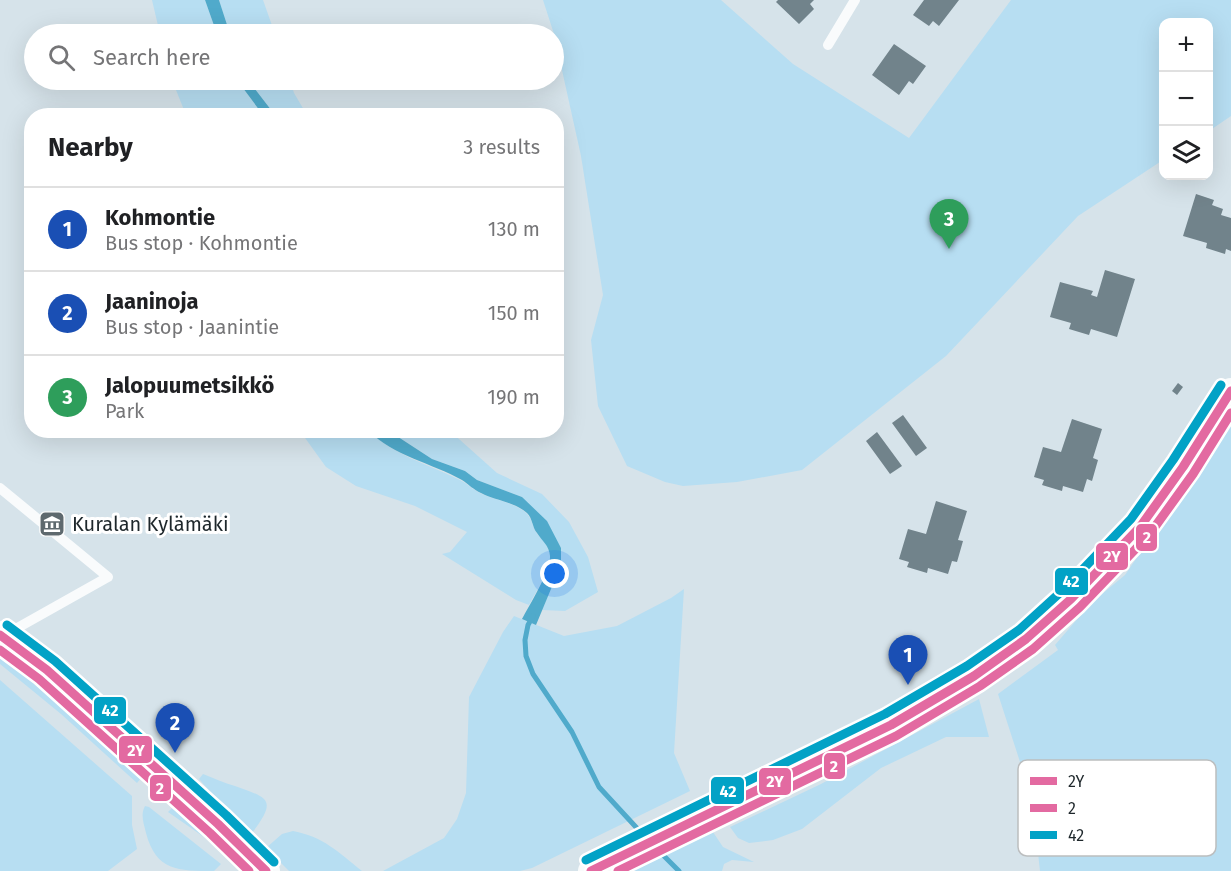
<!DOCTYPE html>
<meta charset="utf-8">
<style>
body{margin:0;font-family:"Fira Sans",sans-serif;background:#f6f6f6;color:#202124}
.controls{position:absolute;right:18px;top:18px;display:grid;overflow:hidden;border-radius:12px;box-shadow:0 6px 24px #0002}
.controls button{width:54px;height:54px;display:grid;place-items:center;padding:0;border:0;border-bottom:2px solid #e0e0e0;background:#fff;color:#202124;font:30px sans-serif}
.you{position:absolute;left:555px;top:574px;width:21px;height:21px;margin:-15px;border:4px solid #fff;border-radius:50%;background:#1a73e8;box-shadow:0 0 0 9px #1a73e833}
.badge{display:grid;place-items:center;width:39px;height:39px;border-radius:50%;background:#5e696e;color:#fff;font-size:20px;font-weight:700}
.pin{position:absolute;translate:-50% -50px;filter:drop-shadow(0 2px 3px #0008)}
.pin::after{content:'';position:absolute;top:32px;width:21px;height:18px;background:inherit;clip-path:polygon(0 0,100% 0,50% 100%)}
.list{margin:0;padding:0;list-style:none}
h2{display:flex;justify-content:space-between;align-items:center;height:78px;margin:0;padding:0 24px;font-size:26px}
h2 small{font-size:20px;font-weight:400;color:#757577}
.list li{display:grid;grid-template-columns:39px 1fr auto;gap:18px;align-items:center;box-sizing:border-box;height:84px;padding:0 24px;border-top:2px solid #e0e0e0}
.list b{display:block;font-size:22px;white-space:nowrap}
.list p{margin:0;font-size:20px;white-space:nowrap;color:#757577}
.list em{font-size:20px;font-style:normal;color:#757577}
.icon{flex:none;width:33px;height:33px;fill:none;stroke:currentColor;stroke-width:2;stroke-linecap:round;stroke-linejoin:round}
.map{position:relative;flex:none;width:1231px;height:871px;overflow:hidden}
.search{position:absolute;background:#fff;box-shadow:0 6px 24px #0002;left:24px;top:24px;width:540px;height:66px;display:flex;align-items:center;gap:15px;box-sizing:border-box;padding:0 21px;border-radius:33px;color:#757577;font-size:22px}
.panel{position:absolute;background:#fff;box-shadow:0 6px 24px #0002;left:24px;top:108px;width:540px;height:330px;border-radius:24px}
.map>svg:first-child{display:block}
</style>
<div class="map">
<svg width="1231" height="871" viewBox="0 0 1231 871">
<rect width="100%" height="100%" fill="#d6e3ea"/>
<path fill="#b7def2" d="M 152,0 L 205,0 L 217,34 L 160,34 Z
M 219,0 L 263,0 L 275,34 L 230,34 Z
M 543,0 L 721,0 L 793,64 L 909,138 L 1011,0 L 1231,0 L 1231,116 L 1209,131 L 1208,22 L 1164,22 L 1163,160 L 1078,216 L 946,356 L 802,470 L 737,482 L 683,486 L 665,482 L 627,466 L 598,406 L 591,340 L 603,295 L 581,156 L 554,34 Z
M 172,80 L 237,80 L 263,115 L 186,115 Z
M 248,80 L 290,80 L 294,93 L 307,115 L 275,115 Z
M 1231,419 L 1231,871 L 1040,871 L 1032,799 L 998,694 L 1058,650 L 1055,645 L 1091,603 L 1125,575 Z
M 300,431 L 369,431 C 392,454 429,465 458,479 C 467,483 473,490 482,494 C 496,500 511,502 524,511 C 533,518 532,527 538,535 C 544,541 551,549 550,559 C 548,575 536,591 529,605 L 516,600 L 442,554 L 450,552 L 467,532 L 415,506 L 356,486 L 326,467 Z
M 389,431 L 450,431 L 497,473 L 542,494 L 569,522 L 588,557 L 598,592 L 565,611 L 542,610 L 561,565 L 561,548 L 522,497 L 477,480 L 465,471 L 432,459 Z
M 684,589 L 674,753 L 690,791 L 532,868 L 520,871 L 383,871 L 444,838 L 457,819 L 466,793 L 469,697 L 503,632 L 514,616 L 564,636 L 617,626 L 671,598 Z
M 0,648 L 106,737 L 128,767 L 141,778 L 137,783 L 61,714 L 0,664 Z
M 0,680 L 132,796 L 132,825 L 137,849 L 108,871 L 0,871 Z
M 979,699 L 989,737 L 946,737 L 881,768 L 802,829 L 773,840 L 749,843 L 738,838 L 730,827 L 821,784 Z
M 203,774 C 214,778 224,783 235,786 C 268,798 278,799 252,833 L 223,806 L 199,779 Z
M 145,806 L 149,807 L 221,864 L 214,871 C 178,871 156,871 146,833 C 144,824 140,815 145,806 Z
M 172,808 L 204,829 L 226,847 L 224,851 L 168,812 Z
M 293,831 C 324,837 338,852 362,871 L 289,871 L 266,848 L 282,834 Z
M 713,832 L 723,847 L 754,862 L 732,860 L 724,864 L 722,871 L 627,871 Z"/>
<path fill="#50aacb" d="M 205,0 L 219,0 L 230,34 L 217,34 Z
M 237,80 L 248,80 L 275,115 L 263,115 Z
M 369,431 L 389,431 L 432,459 L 465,471 L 477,480 L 522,497 L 547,521 L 561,548 L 561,565 L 536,625 L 522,619 C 529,606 551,570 550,556 C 549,545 542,541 537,533 C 532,527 533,519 527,513 C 513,501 496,501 481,493 C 474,490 468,484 462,480 C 432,463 393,456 369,431 Z"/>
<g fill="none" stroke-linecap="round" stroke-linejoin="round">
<path stroke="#50aacb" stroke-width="5" d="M 533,616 L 528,625 L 525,640 L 526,656 L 533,674 L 572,732 L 599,787 L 646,838
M 657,849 L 679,871"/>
</g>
<path fill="#71838b" d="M 778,0 L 814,0 L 810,4 L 814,9 L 799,24 L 776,2 Z
M 924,0 L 959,0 L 939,26 L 933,21 L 929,26 L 913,15 Z
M 894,44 L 926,66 L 913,84 L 909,81 L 899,95 L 872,75 Z
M 1196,194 L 1214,200 L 1212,205 L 1223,209 L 1221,215 L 1231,218 L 1231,251 L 1226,249 L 1225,254 L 1206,248 L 1207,243 L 1183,236 Z
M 1105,270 L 1135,279 L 1117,337 L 1091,329 L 1089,335 L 1069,329 L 1071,323 L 1050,317 L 1060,282 L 1093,291 L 1091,295 L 1097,297 Z
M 1178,383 L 1183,387 L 1177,395 L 1172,391 Z
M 903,415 L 927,448 L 916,456 L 892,423 Z
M 1072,419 L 1102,429 L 1093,458 L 1098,460 L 1092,481 L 1087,479 L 1083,492 L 1063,486 L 1062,491 L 1042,485 L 1044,480 L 1034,477 L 1043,447 L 1061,452 Z
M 877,432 L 902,466 L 890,474 L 866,441 Z
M 936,501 L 967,511 L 958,540 L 963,541 L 957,562 L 952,561 L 948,574 L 928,568 L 927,573 L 907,567 L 909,562 L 899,559 L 908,529 L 926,534 Z"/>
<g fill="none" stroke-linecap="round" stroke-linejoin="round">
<path stroke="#f9fbfc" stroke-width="10" d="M 828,45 L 855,0
M 0,488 L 108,577 L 3,636"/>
<path stroke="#f9fbfc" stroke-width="26" d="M 591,871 L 891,725 L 974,676 L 1026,639 L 1071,599 L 1140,527 L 1183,467 L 1231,391"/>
<path stroke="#f9fbfc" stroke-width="28" d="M 0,635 L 47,670 L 218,824 L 266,871"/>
<g stroke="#fff" stroke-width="14">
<path id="bus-1" d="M 0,635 L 47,670 L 218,824 L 266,871
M 591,871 L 891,725 L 974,676 L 1026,639 L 1071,599 L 1140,527 L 1183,467 L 1231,391"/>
</g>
<g stroke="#fff" stroke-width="14">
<path id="bus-2" d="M 0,650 L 39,679 L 210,833 L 249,871
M 618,871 L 896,736 L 980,686 L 1033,649 L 1080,607 L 1149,535 L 1193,474 L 1231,413"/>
</g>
<g stroke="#fff" stroke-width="14">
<path id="bus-3" d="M 7,625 L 55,661 L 226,815 L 274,862
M 586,860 L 885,714 L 967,666 L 1019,630 L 1063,590 L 1131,519 L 1173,460 L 1221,385"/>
</g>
<use href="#bus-1" stroke="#e36aa1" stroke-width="9"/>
<use href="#bus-2" stroke="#e36aa1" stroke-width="9"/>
<use href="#bus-3" stroke="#02a2c6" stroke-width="9"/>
</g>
<defs>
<g id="museum-square" transform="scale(1.35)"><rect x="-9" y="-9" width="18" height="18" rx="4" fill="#5e696e" stroke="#fff"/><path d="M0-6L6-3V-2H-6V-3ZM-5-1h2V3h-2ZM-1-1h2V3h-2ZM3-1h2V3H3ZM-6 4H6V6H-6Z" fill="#fff"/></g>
</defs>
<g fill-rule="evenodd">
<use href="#museum-square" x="52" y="524"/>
</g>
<g text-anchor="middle" stroke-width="6" stroke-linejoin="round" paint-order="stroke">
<g font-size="20" fill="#1e272b" stroke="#fff" text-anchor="start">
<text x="72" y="531">Kuralan Kylämäki</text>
</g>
</g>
<rect x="1018" y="760" width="198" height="96" rx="9" fill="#fff" stroke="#bcbebf" stroke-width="1.5"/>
<rect x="1030" y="777" width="27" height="8" fill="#e36aa1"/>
<rect x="1030" y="804" width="27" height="8" fill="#e36aa1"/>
<rect x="1030" y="831" width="27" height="8" fill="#02a2c6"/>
<g font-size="16" fill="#1e272b">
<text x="1068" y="787">2Y</text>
<text x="1068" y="814">2</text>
<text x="1068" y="841">42</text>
</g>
<g stroke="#fff" stroke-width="2">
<rect x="1135" y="523" width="23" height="29" rx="6" fill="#e36aa1"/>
<rect x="1095" y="542" width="34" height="29" rx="6" fill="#e36aa1"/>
<rect x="1054" y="567" width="35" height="29" rx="6" fill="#02a2c6"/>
<rect x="93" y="696" width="34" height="29" rx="6" fill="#02a2c6"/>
<rect x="118" y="735" width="35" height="29" rx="6" fill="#e36aa1"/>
<rect x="823" y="752" width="23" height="28" rx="6" fill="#e36aa1"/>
<rect x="758" y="767" width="34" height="29" rx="6" fill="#e36aa1"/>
<rect x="149" y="774" width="23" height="28" rx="6" fill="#e36aa1"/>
<rect x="710" y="776" width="35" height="29" rx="6" fill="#02a2c6"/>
</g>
<g font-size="16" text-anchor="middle" font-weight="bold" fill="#fff">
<text x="1147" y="543">2</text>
<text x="1112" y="562">2Y</text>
<text x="1071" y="587">42</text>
<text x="110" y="716">42</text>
<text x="136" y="756">2Y</text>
<text x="834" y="772">2</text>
<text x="775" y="787">2Y</text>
<text x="160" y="794">2</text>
<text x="728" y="797">42</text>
</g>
</svg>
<div class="controls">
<button>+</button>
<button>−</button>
<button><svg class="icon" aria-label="layers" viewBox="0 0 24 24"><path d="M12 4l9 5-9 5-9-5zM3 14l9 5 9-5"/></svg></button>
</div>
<div class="you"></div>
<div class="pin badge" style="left:908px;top:685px;background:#1a4fb4">1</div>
<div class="pin badge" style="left:175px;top:753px;background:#1a4fb4">2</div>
<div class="pin badge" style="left:949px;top:249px;background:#2e9e5b">3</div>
<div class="search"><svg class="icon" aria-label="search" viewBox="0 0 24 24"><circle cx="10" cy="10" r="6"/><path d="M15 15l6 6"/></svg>Search here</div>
<section class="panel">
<h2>Nearby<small>3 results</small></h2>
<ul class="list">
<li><span class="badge" style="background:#1a4fb4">1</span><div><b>Kohmontie</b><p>Bus stop · Kohmontie</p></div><em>130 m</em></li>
<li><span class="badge" style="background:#1a4fb4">2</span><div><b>Jaaninoja</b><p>Bus stop · Jaanintie</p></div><em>150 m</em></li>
<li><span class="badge" style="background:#2e9e5b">3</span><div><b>Jalopuumetsikkö</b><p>Park</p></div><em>190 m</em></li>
</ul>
</section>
</div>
